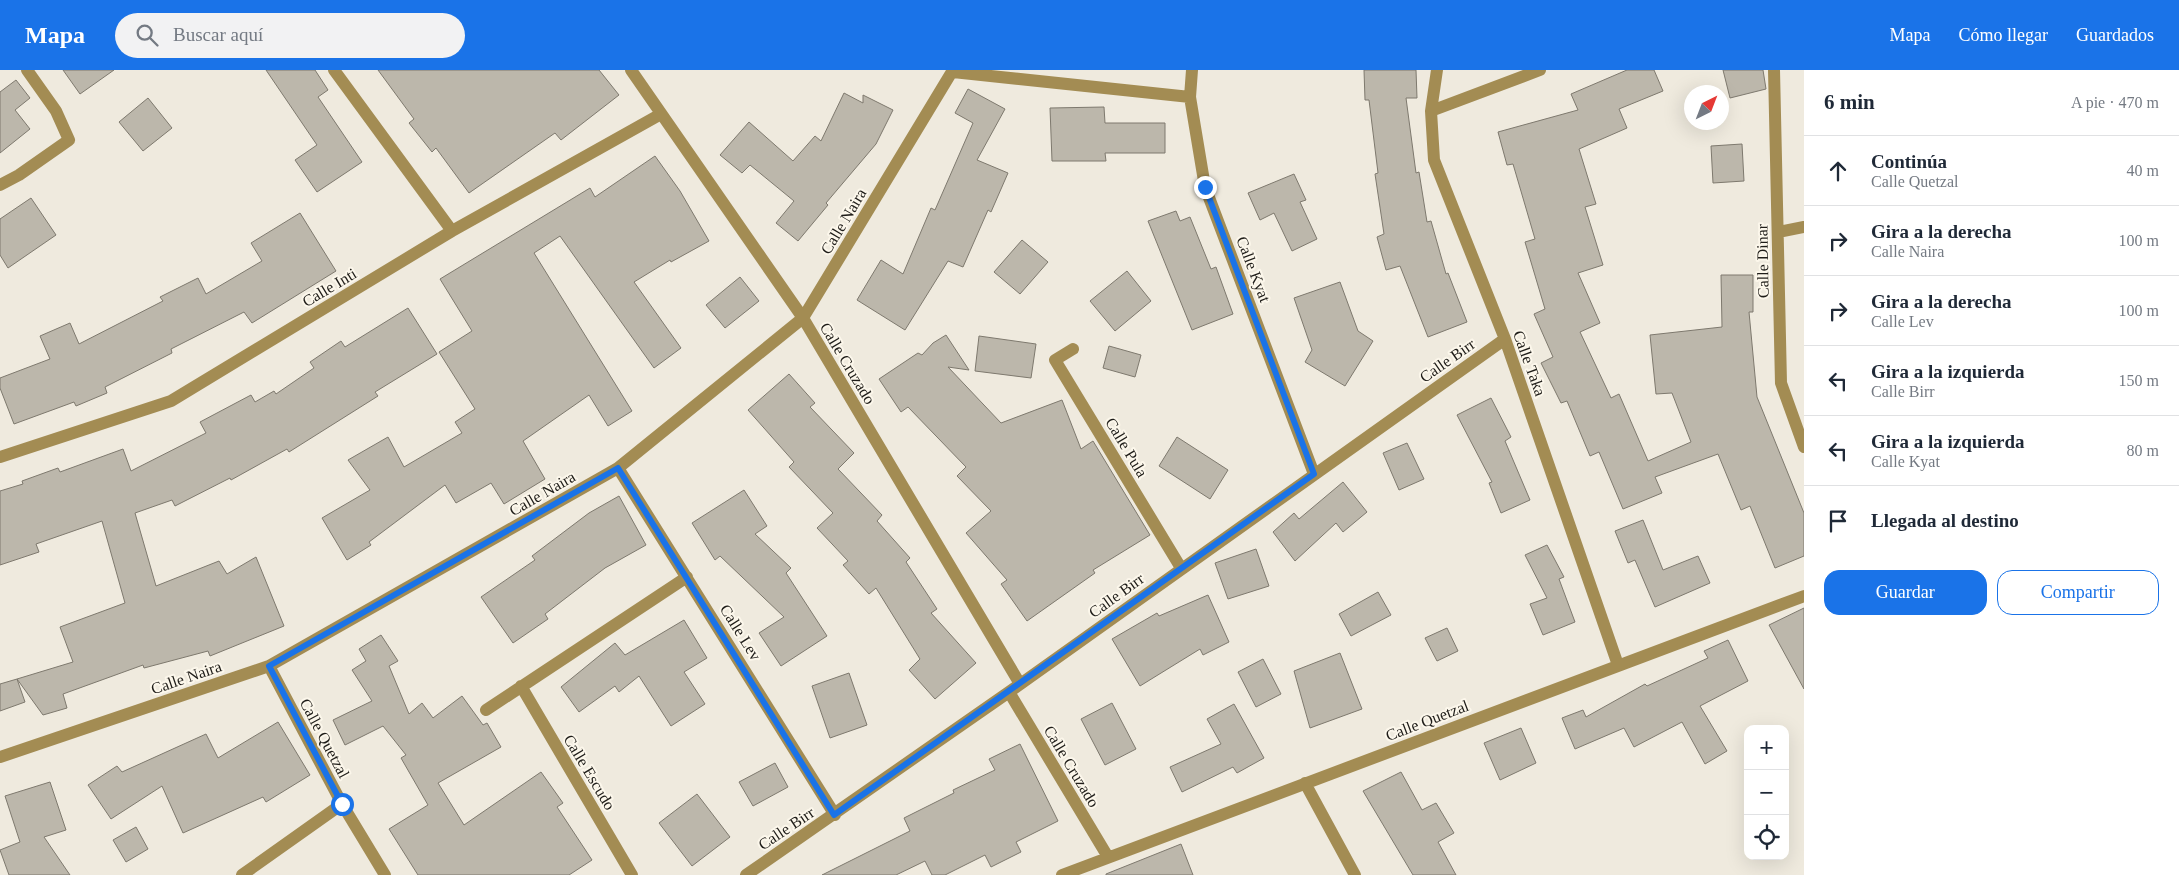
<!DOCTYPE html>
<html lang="es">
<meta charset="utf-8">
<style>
body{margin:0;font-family:Georgia,serif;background:#f2f2f3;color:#1f2937}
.controls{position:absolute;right:15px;bottom:15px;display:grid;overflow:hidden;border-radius:10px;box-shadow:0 5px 20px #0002}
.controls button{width:45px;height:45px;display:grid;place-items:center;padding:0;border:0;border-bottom:1px solid #e0e1e3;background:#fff;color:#1f2937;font:25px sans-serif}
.compass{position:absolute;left:1684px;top:15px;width:45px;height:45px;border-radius:50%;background:#fff;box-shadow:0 5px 20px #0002;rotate:42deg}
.stop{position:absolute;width:15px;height:15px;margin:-11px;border:4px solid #1a73e8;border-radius:50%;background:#fff}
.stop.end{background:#1a73e8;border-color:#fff;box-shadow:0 1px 5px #0008}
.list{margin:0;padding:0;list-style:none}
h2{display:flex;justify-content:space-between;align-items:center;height:65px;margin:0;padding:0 20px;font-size:21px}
h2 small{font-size:16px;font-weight:400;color:#747a83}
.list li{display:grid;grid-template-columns:32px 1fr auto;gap:15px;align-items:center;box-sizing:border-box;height:70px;padding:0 20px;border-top:1px solid #e0e1e3}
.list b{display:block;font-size:19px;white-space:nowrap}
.list p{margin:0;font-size:16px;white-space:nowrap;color:#747a83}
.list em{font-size:16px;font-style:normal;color:#747a83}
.actions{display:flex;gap:10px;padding:15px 20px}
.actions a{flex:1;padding:11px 0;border:1px solid #1a73e8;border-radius:15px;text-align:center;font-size:18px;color:#1a73e8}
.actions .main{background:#1a73e8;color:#fff}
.icon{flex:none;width:28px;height:28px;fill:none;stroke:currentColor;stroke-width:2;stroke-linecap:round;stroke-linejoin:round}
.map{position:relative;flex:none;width:1804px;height:805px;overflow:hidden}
header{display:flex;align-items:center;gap:30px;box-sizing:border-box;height:70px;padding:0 25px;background:#1a73e8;color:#fff}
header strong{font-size:24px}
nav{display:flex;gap:28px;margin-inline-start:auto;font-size:18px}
.search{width:350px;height:45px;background:#f2f2f3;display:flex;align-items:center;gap:12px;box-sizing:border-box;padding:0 18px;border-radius:28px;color:#747a83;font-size:19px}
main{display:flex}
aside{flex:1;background:#fff}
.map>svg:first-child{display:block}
</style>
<header>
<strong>Mapa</strong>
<div class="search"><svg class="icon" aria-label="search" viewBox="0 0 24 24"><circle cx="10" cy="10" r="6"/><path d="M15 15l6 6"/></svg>Buscar aquí</div>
<nav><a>Mapa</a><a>Cómo llegar</a><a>Guardados</a></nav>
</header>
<main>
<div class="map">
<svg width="1804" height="805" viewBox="0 0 1804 805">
<rect width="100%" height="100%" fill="#efeade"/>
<path fill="#bcb7ab" stroke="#7e796e" d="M 63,0 L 114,0 L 80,24 Z
M 266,0 L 315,0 L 328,20 L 318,27 L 362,92 L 317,122 L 295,90 L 317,75 Z
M 378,0 L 599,0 L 619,25 L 561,70 L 555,63 L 469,123 L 436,78 L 432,82 L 409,53 L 414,49 Z
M 1364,0 L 1416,0 L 1417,28 L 1406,28 L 1416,103 L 1419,102 L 1427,152 L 1431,151 L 1446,204 L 1448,203 L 1467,252 L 1428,267 L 1400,196 L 1386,200 L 1377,167 L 1384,164 L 1375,104 L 1378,103 L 1369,30 L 1365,30 Z
M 1627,0 L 1654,0 L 1663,21 L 1619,39 L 1627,58 L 1579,79 L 1596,134 L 1585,137 L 1603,195 L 1578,203 L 1600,253 L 1580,262 L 1611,328 L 1619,324 L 1648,391 L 1691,372 L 1672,323 L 1656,324 L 1650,265 L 1722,257 L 1721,205 L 1753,205 L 1753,242 L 1749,242 L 1757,327 L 1804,443 L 1804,486 L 1775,498 L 1750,436 L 1741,440 L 1718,384 L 1655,407 L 1662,423 L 1623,439 L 1599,382 L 1590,386 L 1567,331 L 1561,333 L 1541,293 L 1553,287 L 1534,244 L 1545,239 L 1525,172 L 1535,169 L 1513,94 L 1507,95 L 1498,62 L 1578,40 L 1571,24 Z
M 1723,0 L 1763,0 L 1766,19 L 1730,28 Z
M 16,10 L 30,28 L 15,40 L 30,59 L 0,83 L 0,22 Z
M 968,19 L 1005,39 L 977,90 L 1008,103 L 991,142 L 988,140 L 963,197 L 948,191 L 905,260 L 857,230 L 881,190 L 903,204 L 931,138 L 935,140 L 973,53 L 955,43 Z
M 844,23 L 863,33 L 863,25 L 893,40 L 876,74 L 826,133 L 828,135 L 798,171 L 776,153 L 794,131 L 750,95 L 742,103 L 720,85 L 749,52 L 793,91 L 815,66 L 821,71 Z
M 148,28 L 172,58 L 143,81 L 119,52 Z
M 1104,37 L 1105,53 L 1165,53 L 1165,83 L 1105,83 L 1106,91 L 1052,91 L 1050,38 Z
M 1742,74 L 1744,111 L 1713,113 L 1711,76 Z
M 655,86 L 680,121 L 709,171 L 671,192 L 670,190 L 634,212 L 681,278 L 654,298 L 560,166 L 534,183 L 632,341 L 608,356 L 589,325 L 523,371 L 545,409 L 504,434 L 491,413 L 456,433 L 445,415 L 369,472 L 371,475 L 347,490 L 322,448 L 370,420 L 348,390 L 388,367 L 404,397 L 462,363 L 455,352 L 475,339 L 439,282 L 472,261 L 440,209 L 590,118 L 595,127 Z
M 1294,104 L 1306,130 L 1300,132 L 1317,169 L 1292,181 L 1274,143 L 1260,150 L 1248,123 Z
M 31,128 L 56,165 L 8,198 L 0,185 L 0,149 Z
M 1176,141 L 1180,151 L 1190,147 L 1211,199 L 1216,197 L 1233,244 L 1192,260 L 1148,151 Z
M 300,143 L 336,201 L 252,253 L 244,242 L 171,279 L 172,283 L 105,317 L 107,323 L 76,336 L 74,332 L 14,354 L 0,318 L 0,308 L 50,289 L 40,266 L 70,253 L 79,274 L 163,231 L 160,227 L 198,208 L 206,224 L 262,191 L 251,173 Z
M 1022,170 L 1048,192 L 1020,224 L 994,202 Z
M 1127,201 L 1151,231 L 1115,261 L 1090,231 Z
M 740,207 L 759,231 L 725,258 L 706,235 Z
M 1340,212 L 1358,261 L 1373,271 L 1345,316 L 1305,292 L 1312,280 L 1294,228 Z
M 408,238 L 437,284 L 375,322 L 378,326 L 289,382 L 287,379 L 231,410 L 230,408 L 175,436 L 172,430 L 135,443 L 156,516 L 219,491 L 227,504 L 256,487 L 284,556 L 210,586 L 208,581 L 144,598 L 143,595 L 63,624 L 67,638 L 43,645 L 17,609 L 73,592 L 60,557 L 125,533 L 102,451 L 36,474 L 39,482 L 0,495 L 0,421 L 23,414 L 22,411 L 58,398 L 60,402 L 123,379 L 131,401 L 206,363 L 200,352 L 251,325 L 255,332 L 274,321 L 276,324 L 314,298 L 310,292 L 341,271 L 345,277 Z
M 946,265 L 969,300 L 948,297 L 1001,353 L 1062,330 L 1081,379 L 1093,371 L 1150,465 L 1093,500 L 1095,503 L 1027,551 L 1001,514 L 1007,510 L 966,463 L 991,441 L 957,406 L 966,397 L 908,337 L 901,342 L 879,309 L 918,283 L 922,285 L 933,273 Z
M 979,266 L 1036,274 L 1031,308 L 975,301 Z
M 1109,276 L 1141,285 L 1135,307 L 1103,298 Z
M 789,304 L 815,333 L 810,337 L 854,383 L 838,399 L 882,445 L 877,451 L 910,488 L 906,492 L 937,539 L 931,543 L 976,593 L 935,629 L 909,600 L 920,589 L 876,518 L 869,524 L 843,495 L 848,491 L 817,458 L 833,443 L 789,397 L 794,392 L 748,340 Z
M 1491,328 L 1511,367 L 1505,371 L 1530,430 L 1501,443 L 1489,413 L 1492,412 L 1457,345 Z
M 1177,367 L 1228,400 L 1210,429 L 1159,396 Z
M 1407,373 L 1424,409 L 1399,420 L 1383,383 Z
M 1343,412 L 1367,442 L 1343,462 L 1336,453 L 1295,491 L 1273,462 L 1294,443 L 1299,449 Z
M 744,420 L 767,456 L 755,464 L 791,498 L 786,503 L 827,566 L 781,596 L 759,563 L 784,547 L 720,486 L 715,490 L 692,453 Z
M 619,426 L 646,475 L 605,498 L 545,544 L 548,549 L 513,573 L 481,527 L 535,490 L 532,486 L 589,443 Z
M 1643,450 L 1663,500 L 1698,486 L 1710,513 L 1655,537 L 1635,490 L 1628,493 L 1615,461 Z
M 1547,475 L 1564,507 L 1559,509 L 1575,552 L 1543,565 L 1530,534 L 1547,528 L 1525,485 Z
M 1256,479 L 1269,516 L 1228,529 L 1215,493 Z
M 1378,522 L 1391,545 L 1351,566 L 1339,544 Z
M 1208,525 L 1229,572 L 1203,585 L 1200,579 L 1140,616 L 1112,569 L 1157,543 L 1159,546 Z
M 1804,538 L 1804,619 L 1769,555 Z
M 684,550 L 707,588 L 684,602 L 705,634 L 671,656 L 639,606 L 619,622 L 615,616 L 579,642 L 561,617 L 615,573 L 625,585 Z
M 1447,558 L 1458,581 L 1437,591 L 1425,568 Z
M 381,565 L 398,591 L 389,596 L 409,644 L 422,633 L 433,648 L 462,626 L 483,655 L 487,653 L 501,677 L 438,713 L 464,755 L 541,702 L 563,733 L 557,737 L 592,790 L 569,805 L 418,805 L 389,759 L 428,735 L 401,688 L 406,685 L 383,656 L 345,675 L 333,650 L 372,631 L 352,600 L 366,591 L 359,579 Z
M 1728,570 L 1748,611 L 1700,636 L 1727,681 L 1705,694 L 1682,652 L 1634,677 L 1624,658 L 1575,679 L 1562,648 L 1583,640 L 1586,647 L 1645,614 L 1647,616 L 1708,588 L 1704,581 Z
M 1340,583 L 1362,639 L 1310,658 L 1294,601 Z
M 1263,589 L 1281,624 L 1256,637 L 1238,602 Z
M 849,603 L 867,655 L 830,668 L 812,616 Z
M 17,609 L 25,632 L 0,641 L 0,614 Z
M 1112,633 L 1136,679 L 1105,695 L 1081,649 Z
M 1234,634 L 1264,688 L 1237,703 L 1233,697 L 1182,722 L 1170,697 L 1221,674 L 1207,649 Z
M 278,652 L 310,705 L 266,732 L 263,727 L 183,763 L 162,716 L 111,749 L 88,715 L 117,696 L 122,702 L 206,664 L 218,688 Z
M 1521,658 L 1536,693 L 1500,710 L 1484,673 Z
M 1020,674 L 1058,751 L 1016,772 L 1021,782 L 991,797 L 985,785 L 945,805 L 932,805 L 925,791 L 896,805 L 822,805 L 910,761 L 904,748 L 954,723 L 953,720 L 995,700 L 989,689 Z
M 775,693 L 788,717 L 753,736 L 739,712 Z
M 1401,702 L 1422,740 L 1436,733 L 1454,763 L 1438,772 L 1456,805 L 1413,805 L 1363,721 Z
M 50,712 L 66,760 L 44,767 L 70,805 L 9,805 L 0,780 L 20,772 L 5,726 Z
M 697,724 L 730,767 L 692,796 L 659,753 Z
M 136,757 L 148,779 L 126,792 L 113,770 Z
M 1181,774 L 1193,805 L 1106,805 L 1106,804 Z"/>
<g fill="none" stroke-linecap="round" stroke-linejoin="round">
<path stroke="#a38c53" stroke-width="12" d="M 334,0 L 452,161
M 631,0 L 803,248 L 1020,614
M 1192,0 L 1190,27 L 1205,117 L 1314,404
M 1437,0 L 1431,41 L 1434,90 L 1505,269 L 1618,595
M 1774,0 L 1781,313 L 1804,377
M 953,2 L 1190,27
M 1431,41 L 1540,0
M 0,115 L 19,105 L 69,70 L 56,41 L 27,0
M 1778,162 L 1804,157
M 1073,279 L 1055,290 L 1181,498
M 0,387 L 171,331 L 452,161 L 661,44
M 618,398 L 835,745
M 269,596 L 342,734 L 385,805
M 521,616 L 632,805
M 1009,622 L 1108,787
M 486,640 L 687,507
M 0,687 L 269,596 L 618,398 L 803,248 L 953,0
M 1305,713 L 1355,805
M 242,805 L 342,734
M 746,805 L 1009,622 L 1505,269
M 1062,805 L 1804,526"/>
</g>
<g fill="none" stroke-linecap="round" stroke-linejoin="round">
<path stroke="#1a73e8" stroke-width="6" d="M 342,734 L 269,596 L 618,398 L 834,745 L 1314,404 L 1205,117"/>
</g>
<g text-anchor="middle" stroke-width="4" stroke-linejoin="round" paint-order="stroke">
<g font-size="16" fill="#1e1c18" stroke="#fcf7eb">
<text transform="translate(843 151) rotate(-59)" y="6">Calle Naira</text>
<text transform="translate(1762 191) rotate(-91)" y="6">Calle Dinar</text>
<text transform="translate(1254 199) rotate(69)" y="6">Calle Kyat</text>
<text transform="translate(329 217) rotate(-31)" y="6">Calle Inti</text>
<text transform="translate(1447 290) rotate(-35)" y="6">Calle Birr</text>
<text transform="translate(848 293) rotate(59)" y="6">Calle Cruzado</text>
<text transform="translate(1530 293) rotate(70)" y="6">Calle Taka</text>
<text transform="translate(1127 377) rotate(59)" y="6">Calle Pula</text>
<text transform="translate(542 423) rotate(-30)" y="6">Calle Naira</text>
<text transform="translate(1116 525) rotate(-36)" y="6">Calle Birr</text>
<text transform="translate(741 562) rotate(58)" y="6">Calle Lev</text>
<text transform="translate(186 607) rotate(-19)" y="6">Calle Naira</text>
<text transform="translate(1427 650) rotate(-21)" y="6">Calle Quetzal</text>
<text transform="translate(325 668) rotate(62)" y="6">Calle Quetzal</text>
<text transform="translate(1072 696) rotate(59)" y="6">Calle Cruzado</text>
<text transform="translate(590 702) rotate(59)" y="6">Calle Escudo</text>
<text transform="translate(786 758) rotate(-34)" y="6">Calle Birr</text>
</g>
</g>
</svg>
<div class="controls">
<button>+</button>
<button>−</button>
<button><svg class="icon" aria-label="locate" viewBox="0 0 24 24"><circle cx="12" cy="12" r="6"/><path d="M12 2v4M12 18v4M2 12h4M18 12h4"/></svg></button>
</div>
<svg class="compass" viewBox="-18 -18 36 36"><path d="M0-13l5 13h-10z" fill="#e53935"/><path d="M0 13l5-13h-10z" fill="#747a83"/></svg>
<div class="stop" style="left:342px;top:734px"></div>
<div class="stop end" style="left:1205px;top:117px"></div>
</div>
<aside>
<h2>6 min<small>A pie · 470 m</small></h2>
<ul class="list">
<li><svg class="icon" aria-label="ahead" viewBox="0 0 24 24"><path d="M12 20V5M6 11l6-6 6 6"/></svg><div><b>Continúa</b><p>Calle Quetzal</p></div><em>40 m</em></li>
<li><svg class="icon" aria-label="right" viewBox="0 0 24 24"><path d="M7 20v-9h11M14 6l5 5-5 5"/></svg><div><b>Gira a la derecha</b><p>Calle Naira</p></div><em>100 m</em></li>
<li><svg class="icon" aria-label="right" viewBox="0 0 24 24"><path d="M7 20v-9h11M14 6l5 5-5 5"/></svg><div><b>Gira a la derecha</b><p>Calle Lev</p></div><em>100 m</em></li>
<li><svg class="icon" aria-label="left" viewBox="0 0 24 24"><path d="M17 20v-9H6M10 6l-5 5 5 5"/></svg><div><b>Gira a la izquierda</b><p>Calle Birr</p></div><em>150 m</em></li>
<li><svg class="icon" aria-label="left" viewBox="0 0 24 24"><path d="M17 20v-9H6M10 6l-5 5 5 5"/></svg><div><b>Gira a la izquierda</b><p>Calle Kyat</p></div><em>80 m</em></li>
<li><svg class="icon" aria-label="arrive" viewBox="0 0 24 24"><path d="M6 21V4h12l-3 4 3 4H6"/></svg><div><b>Llegada al destino</b></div></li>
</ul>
<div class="actions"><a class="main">Guardar</a><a>Compartir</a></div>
</aside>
</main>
